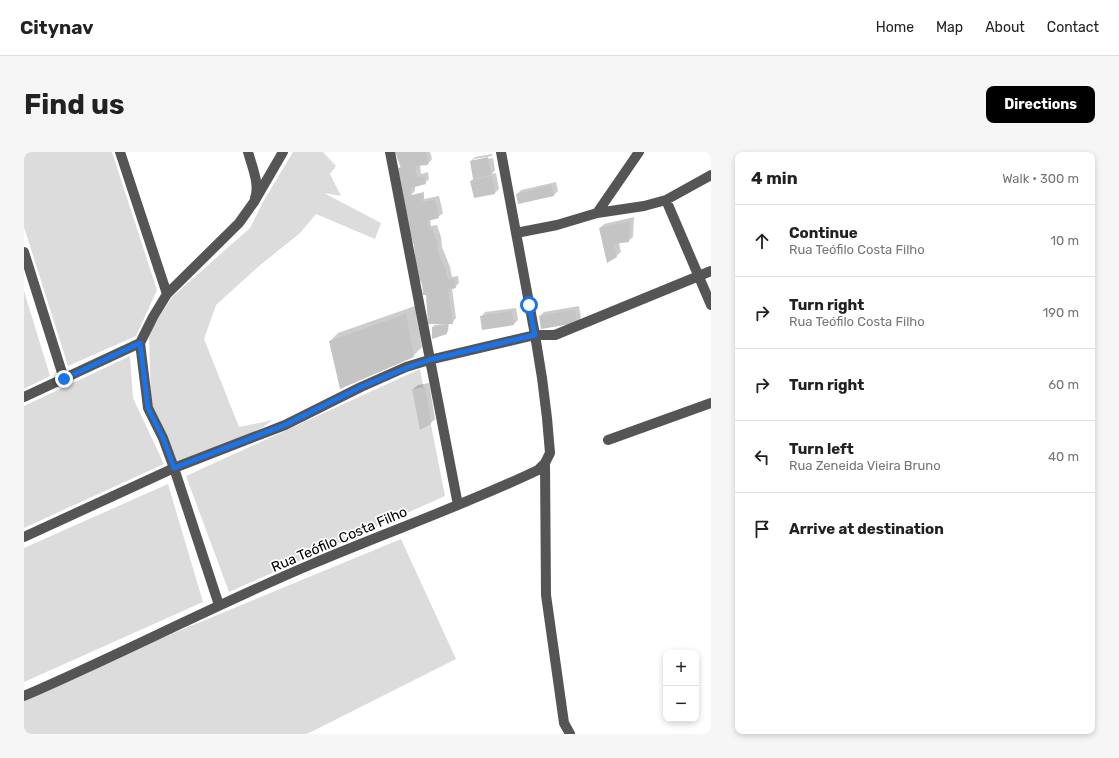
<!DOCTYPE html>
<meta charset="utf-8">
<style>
body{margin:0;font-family:Rubik,sans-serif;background:#f6f6f6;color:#222}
.controls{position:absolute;right:12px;bottom:12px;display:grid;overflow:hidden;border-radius:8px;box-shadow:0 2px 6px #0003}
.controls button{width:36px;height:36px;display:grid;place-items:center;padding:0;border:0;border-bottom:1px solid #e0e0e0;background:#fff;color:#222;font:20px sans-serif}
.stop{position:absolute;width:12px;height:12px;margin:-9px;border:3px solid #1a73e8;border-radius:50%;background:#fff}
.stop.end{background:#1a73e8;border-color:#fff;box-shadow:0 1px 4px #0008}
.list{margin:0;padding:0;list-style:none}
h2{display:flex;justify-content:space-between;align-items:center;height:52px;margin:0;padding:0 16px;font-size:17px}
h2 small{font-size:13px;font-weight:400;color:#767676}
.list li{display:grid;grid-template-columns:26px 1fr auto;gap:12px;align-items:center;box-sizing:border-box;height:72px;padding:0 16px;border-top:1px solid #e0e0e0}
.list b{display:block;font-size:15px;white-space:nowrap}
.list p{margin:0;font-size:13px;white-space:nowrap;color:#767676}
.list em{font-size:13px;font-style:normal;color:#767676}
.icon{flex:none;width:22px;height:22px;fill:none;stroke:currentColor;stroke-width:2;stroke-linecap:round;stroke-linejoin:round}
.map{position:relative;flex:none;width:687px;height:582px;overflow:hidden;border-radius:8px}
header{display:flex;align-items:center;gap:24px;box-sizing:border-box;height:56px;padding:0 20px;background:#fff;border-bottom:1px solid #e0e0e0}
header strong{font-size:19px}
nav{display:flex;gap:22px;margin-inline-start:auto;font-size:14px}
.intro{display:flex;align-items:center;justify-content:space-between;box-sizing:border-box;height:96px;padding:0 24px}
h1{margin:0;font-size:28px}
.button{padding:10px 18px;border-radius:8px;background:#000;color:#fff;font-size:14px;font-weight:700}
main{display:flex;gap:24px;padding:0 24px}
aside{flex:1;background:#fff;border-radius:8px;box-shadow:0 2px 6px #0003}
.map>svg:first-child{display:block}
</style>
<header>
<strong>Citynav</strong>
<nav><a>Home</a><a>Map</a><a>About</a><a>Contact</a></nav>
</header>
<div class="intro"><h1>Find us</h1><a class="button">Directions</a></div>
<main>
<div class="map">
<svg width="687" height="582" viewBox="0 0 687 582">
<rect width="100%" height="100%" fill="#fff"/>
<path fill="#dcdcdc" d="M 0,0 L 88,0 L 133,138 L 112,184 L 44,214 L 0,75 Z
M 269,0 L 299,0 L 312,14 L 306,22 L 317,44 L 300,41 L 357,71 L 351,87 L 292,62 L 276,81 L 235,114 L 192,153 L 180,187 L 215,275 L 249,268 L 231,281 L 152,311 L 127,252 L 125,181 L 148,145 L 226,76 L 239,50 Z
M 0,139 L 26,224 L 0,237 Z
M 106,204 L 109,246 L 140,312 L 0,376 L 0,254 Z
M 396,217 L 421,344 L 205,440 L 162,324 Z
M 144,332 L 179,450 L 0,530 L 0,396 Z
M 377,387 L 432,507 L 283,582 L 0,582 L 0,543 Z"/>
<path fill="#0003" d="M 372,0 L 406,0 L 408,7 L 404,12 L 396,13 L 397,22 L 404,20 L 405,27 L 401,31 L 391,34 L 391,39 L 387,43 L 400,40 L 400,47 L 415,44 L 419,61 L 414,65 L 406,67 L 407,74 L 413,73 L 417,85 L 418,95 L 426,115 L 428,125 L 434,124 L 435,131 L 431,135 L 428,136 L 432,166 L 428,171 L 425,171 L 424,179 L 422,181 L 409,175 L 410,173 L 418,172 L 418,171 L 403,142 L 375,16 L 377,14 Z
M 468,2 L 468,4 L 450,7 L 450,9 L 469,6 L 471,18 L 468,22 L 472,21 L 475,37 L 471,41 L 447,29 L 450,26 L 447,9 L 451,5 Z
M 532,30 L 534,39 L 530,43 L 495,51 L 493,42 L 497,38 Z
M 610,65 L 609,85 L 604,89 L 595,91 L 597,100 L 592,104 L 576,76 L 580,72 Z
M 391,154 L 398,195 L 389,204 L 306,189 L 314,181 Z
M 555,154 L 557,166 L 553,171 L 516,164 L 520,160 Z
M 492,156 L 494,168 L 490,172 L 457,165 L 461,160 Z
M 405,231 L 411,267 L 407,271 L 389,237 L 394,233 Z"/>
<path fill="#c4c4c4" d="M 371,0 L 402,0 L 404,13 L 391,14 L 393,25 L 400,24 L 402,32 L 387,36 L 387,44 L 398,41 L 399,50 L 411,48 L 415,66 L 404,69 L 406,77 L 408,76 L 413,90 L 414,100 L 422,119 L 424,128 L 430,127 L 432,136 L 424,138 L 429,172 L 404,172 L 402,143 L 399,143 L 398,132 L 394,125 L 391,105 L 390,94 L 386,81 L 374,16 L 377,16 Z
M 464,5 L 467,23 L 449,27 L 446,9 Z
M 468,24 L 471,42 L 450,46 L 446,29 Z
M 528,33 L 530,44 L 494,52 L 492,42 Z
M 606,69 L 605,90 L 590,92 L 593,105 L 583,111 L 575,76 Z
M 551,158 L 553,171 L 517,177 L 515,164 Z
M 488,159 L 490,173 L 458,178 L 456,164 Z
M 382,162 L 390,205 L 316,237 L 305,189 Z
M 424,173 L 423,182 L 408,187 L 408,175 Z
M 401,235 L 407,272 L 396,278 L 388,237 Z"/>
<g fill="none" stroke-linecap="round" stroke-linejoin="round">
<path stroke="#555" stroke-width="10" d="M 96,0 L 143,142
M 224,0 C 228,14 236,33 231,46
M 366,0 L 434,353
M 477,0 L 511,183 L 531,183 L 687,119
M 642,48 L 687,153
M 573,61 L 615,0
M 492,81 L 533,73 L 573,61 L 620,54 L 642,48 L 687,23
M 0,100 L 40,227
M 116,191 L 124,256 L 139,286 L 150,316 L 195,453
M 0,245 L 116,191 L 129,165 L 143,142 L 215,71 L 230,50 L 259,0
M 584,288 L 687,251
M 521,311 L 522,443 L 540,571 L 546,582
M 0,385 L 150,316 L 261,273 L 337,235 L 382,215 L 405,208 L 511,183 L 518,226 L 523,266 L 526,301 L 521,311 L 514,318 C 441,353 363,380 288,412 C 191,453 97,502 0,544"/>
</g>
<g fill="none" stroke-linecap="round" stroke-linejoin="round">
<path stroke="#1a73e8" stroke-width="5" d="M 40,227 L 116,191 L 124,256 L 139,286 L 150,316 L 261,273 L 337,235 L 382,216 L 405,208 L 511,183 L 505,153"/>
</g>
<g text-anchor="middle" stroke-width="3.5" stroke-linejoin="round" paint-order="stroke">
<g font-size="14" fill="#000" stroke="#fff">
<text transform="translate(315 387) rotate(-23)" y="5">Rua Teófilo Costa Filho</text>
</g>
</g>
</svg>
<div class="controls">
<button>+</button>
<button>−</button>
</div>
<div class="stop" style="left:505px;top:153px"></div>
<div class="stop end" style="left:40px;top:227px"></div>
</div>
<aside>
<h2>4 min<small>Walk · 300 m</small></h2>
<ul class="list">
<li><svg class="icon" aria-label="ahead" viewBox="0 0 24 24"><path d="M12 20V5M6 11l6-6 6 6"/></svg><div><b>Continue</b><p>Rua Teófilo Costa Filho</p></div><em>10 m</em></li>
<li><svg class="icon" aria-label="right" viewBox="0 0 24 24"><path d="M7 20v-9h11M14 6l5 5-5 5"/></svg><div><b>Turn right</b><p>Rua Teófilo Costa Filho</p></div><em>190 m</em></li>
<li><svg class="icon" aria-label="right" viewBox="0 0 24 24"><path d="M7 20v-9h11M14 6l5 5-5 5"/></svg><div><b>Turn right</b></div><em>60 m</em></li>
<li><svg class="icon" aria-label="left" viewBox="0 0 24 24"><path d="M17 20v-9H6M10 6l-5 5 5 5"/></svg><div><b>Turn left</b><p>Rua Zeneida Vieira Bruno</p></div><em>40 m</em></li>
<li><svg class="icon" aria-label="arrive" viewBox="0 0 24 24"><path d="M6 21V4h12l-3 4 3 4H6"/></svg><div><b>Arrive at destination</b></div></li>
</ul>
</aside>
</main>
